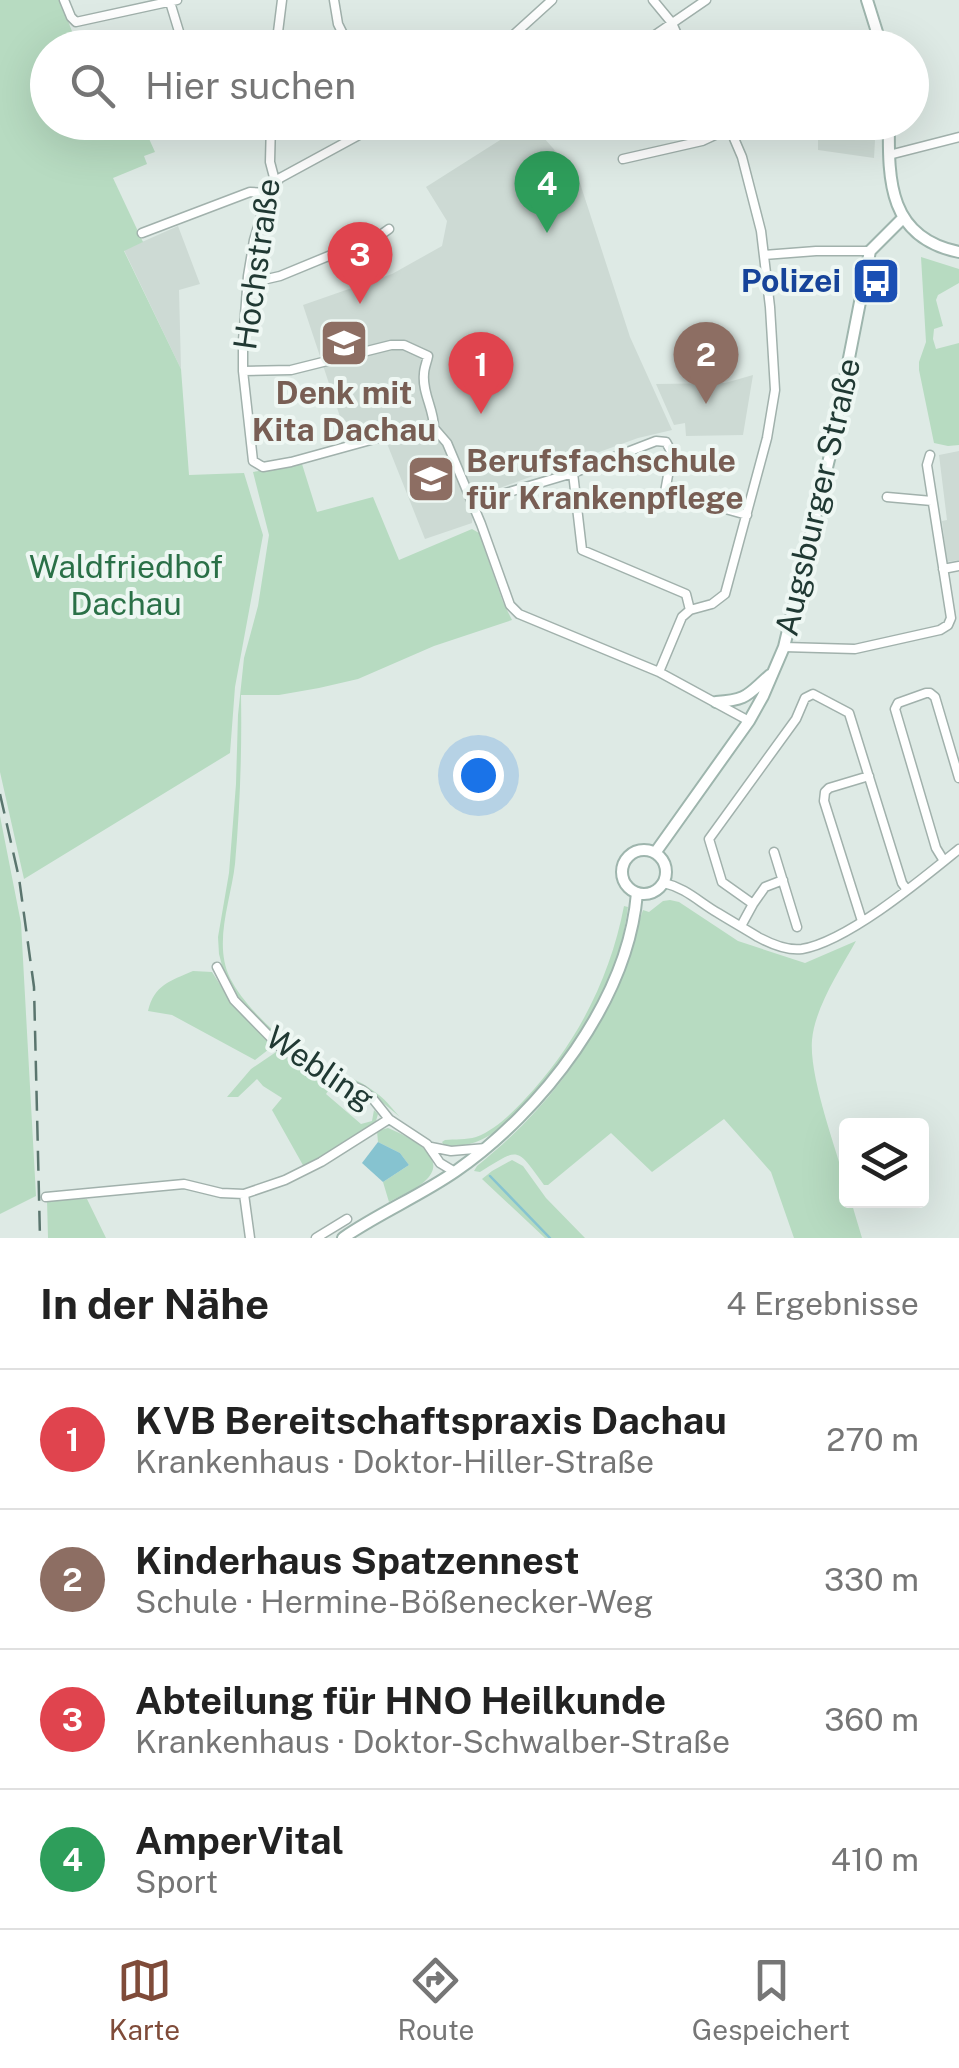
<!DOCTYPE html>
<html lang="de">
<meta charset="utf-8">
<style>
body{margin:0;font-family:"Public Sans",sans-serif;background:#f6f6f6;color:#222}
.controls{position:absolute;right:30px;bottom:30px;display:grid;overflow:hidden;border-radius:10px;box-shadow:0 10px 40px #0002}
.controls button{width:90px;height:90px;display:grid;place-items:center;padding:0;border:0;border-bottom:2px solid #e0e0e0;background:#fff;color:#222;font:50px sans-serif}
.you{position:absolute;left:478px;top:775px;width:35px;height:35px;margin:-25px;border:8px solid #fff;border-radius:50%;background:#1a73e8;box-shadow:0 0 0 15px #1a73e833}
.badge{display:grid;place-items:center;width:65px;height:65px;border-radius:50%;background:#7f4b39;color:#fff;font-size:32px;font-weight:700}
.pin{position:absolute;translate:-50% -82px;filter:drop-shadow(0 2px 5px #0008)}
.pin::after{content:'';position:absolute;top:52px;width:35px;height:30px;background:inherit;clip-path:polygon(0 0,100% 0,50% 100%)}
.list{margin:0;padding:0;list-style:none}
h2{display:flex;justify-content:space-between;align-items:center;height:130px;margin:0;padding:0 40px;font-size:42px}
h2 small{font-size:32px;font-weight:400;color:#767676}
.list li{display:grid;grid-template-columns:65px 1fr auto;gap:30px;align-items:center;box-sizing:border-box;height:140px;padding:0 40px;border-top:2px solid #e0e0e0}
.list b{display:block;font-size:38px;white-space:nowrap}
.list p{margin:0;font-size:32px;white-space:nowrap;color:#767676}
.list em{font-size:32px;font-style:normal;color:#767676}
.icon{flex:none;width:55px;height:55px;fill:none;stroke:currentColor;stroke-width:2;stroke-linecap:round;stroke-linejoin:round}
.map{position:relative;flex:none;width:959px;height:1238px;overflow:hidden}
.search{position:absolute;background:#fff;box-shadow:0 10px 40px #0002;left:30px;right:30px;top:30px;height:110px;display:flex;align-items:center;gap:25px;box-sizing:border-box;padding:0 35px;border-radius:55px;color:#767676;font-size:38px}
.sheet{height:690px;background:#fff}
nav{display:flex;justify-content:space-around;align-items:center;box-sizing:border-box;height:140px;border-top:2px solid #e0e0e0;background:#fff;font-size:28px;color:#767676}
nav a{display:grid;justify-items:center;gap:5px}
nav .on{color:#7f4b39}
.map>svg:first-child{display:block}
</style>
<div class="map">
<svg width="959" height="1238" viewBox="0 0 959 1238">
<rect width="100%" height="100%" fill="#deeae5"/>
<path fill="#cddad4" d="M 527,123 L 531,123 L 578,177 L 630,337 L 672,430 L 638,438 L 475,497 L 472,523 L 425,539 L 384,436 L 349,444 L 303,305 L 392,274 L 442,246 L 447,221 L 426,187 Z
M 818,123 L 876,123 L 874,158 L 818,150 Z
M 178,226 L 200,284 L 179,290 L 181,369 L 124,250 Z
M 753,375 L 743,435 L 686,436 L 685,423 L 674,425 L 656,384 L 725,383 Z
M 959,451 L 959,560 L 947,562 L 942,521 L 947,520 L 939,455 Z"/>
<path fill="#b7dbc1" d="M 0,0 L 60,0 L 78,47 L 48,48 L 48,122 L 142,123 L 155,152 L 144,156 L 147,164 L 113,178 L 143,242 L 124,251 L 181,369 L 189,475 L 244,473 L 263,535 L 235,687 L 230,753 L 24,879 L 0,772 Z
M 921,257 L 959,269 L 959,283 L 938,295 L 936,300 L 943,326 L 934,329 L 933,339 L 936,349 L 959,343 L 959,445 L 948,446 L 934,443 L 919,370 L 919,362 L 926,342 Z
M 302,464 L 317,512 L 373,497 L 399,560 L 472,529 L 479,533 L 503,602 L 512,620 L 434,646 L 358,679 L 319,688 L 279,695 L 241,695 C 242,751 240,808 235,864 C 231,900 213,943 230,978 C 242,1002 266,1024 286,1042 C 313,1066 351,1072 379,1095 C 387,1101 393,1110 400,1117 L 370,1092 L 299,1057 L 276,1039 L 238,997 L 224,973 L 219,954 L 218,937 L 229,873 L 236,784 L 238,715 L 244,658 L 258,606 L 269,535 L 253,472 Z
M 0,816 L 21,923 L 36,1196 L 0,1214 Z
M 670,900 L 679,902 L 738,941 L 805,963 L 856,941 C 840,970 815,1007 812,1040 C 809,1077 836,1148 846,1185 L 846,1200 L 851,1201 L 862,1238 L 794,1238 L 771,1172 L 724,1119 L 652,1172 L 611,1133 L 548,1185 L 544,1185 C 516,1147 520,1147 480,1172 L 474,1171 L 477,1166 C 532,1122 577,1069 609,1005 C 624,975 632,941 643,910 L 649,912 L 663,901 Z
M 624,906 L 628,907 C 625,929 620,953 611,974 C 590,1025 511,1160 444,1145 L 442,1142 L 445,1140 C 455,1139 466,1140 476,1137 C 495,1130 512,1113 525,1099 C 576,1045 610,979 624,906 Z
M 193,971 L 212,972 L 233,1005 L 273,1046 L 255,1060 L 172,1015 L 148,1011 C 154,985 170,981 193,971 Z
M 279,1050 L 337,1086 L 330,1088 L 326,1094 L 361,1124 L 372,1121 L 374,1110 L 378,1114 L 376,1121 L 338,1147 L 304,1167 L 272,1110 L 282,1098 L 263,1086 L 257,1079 L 238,1097 L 227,1097 L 251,1069 Z
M 388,1128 C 407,1136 453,1157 424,1182 C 414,1190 400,1196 389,1202 L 383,1182 L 409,1165 L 400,1153 L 378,1142 L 377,1131 Z
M 512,1160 L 523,1166 L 546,1198 L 585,1238 L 545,1238 L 482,1179 L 492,1171 Z
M 87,1199 L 106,1238 L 48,1238 L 47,1200 Z"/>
<path fill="#86c3d0" d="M 378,1142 L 400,1153 L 409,1165 L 383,1182 L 362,1163 Z"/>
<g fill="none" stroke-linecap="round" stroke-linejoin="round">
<path stroke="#86c3d0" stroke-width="2.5" d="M 490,1176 L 550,1238"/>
<g stroke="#a1b1ac" stroke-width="11">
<path id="street" d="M 64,0 L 71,17 L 76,22 L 177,0
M 334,0 L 338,24 L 350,48
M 653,0 L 672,23 L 683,48
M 170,2 L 184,48
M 276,48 L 282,0
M 499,48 L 552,0
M 636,48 L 706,0
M 271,122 L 270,162 L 275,181
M 383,122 L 280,178 L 268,193 L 254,240 L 248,276 L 243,341 L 243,371 L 253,461 L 263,467 L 291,462 L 418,427 L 434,428 L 447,443 L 481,524 L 510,605 L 519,614 L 659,672 L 749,721
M 889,155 L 959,137
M 623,159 L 702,141 L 730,128
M 142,233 L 250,192 L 268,193
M 764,255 L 816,251 L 870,251
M 248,276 L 267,279 L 280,276 L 382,234 L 389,229
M 243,371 L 291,370 L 391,345 L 404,345 L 428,356 C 427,362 424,368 424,374 C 422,393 434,409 434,428
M 573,473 L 582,550 L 686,594 L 690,610
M 887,497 L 932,501
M 472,503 L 573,473 L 656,441 L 666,442 L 672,453 L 665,492 L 747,515
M 943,569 L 959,566
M 690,610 L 712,604 L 725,594 L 767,438 L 775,390 L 770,307 L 761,231 L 742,157 L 727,122
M 784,647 L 855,649 L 940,630 L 948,625 L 951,618 L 927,465 L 930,455
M 659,672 L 682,617 L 690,610
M 774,852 L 797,927
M 944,861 L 936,848 L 895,709 L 898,703 L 926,693 L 930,693 L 935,697 L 959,778
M 664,883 C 686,888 699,902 718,913 C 731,921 745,929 758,937 C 771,944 787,951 802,949 C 848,941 922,879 959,849
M 753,904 L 765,887 L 783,880
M 862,921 L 824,801 L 825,792 L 829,788 L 869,776
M 741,926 L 753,904 L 722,882 L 709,839 L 796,719 L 805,698 L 813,694 L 849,713 L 902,883 L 907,890
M 217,967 L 234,1000 L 280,1047 L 316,1070 L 362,1090 L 373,1099 L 389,1119 L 427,1144 L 440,1163 L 455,1172
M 431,1147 L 451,1151 L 486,1148
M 244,1194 L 250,1238
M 46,1197 L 184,1184 L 221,1193 L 244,1194 L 285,1180 L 321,1162 L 389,1119
M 316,1238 L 347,1219"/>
</g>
<g stroke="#9eb5ad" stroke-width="14">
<path id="secondary" d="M 867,0 L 882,48
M 889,122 C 888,182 889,238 959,252
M 716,702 C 748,700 747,695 770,675
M622 872a22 22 0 1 1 44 0a22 22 0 1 1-44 0Z
M 655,853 L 749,721 L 763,696 L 784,647 L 830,455 L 870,251 L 903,218
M 343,1238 C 379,1213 420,1196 456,1171 C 542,1111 628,1001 637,893"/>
</g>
<use href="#street" stroke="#fff" stroke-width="8"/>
<use href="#secondary" stroke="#fff" stroke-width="10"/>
<path stroke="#5a756e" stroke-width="2.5" stroke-dasharray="20 10" stroke-linecap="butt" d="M 0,794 L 19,878 L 34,987 L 40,1238"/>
</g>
<defs>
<g id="bus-square" transform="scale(2.5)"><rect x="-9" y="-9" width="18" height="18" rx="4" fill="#1a4fb4" stroke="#eef7f3"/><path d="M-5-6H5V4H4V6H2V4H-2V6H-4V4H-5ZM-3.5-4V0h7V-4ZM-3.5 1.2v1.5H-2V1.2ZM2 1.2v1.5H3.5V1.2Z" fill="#fff"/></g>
<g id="school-square" transform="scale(2.5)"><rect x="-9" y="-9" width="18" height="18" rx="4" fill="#8d6e63" stroke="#eef7f3"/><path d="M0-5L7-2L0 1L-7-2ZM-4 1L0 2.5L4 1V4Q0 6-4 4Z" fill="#fff"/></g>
</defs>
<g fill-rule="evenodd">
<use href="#bus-square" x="876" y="281"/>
<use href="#school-square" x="344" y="343"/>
<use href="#school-square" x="431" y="479"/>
</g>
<g text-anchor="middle" stroke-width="8" stroke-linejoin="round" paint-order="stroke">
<g font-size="32" fill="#203933" stroke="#eef7f3">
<text transform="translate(257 264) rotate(-82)" y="11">Hochstraße</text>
<text transform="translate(818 497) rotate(-77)" y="11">Augsburger Straße</text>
<text transform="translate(320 1068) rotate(34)" y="11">Webling</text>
</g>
<g font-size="32" font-weight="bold" fill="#164399" stroke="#eef7f3" text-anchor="end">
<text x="841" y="292">Polizei</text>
</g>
<g font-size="32" font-weight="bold" fill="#785e54" stroke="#eef7f3">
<text x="344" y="404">Denk mit<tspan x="344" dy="37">Kita Dachau</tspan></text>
<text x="466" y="472" text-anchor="start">Berufsfachschule<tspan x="466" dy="37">für Krankenpflege</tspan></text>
</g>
<g font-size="32" fill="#2a7047" stroke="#eef7f3">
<text x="126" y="578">Waldfriedhof<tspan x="126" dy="37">Dachau</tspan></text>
</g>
</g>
</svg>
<div class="controls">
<button><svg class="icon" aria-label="layers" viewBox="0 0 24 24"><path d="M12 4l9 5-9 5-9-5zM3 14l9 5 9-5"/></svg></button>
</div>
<div class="you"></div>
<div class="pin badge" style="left:481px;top:414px;background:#e0444e">1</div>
<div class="pin badge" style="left:706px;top:404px;background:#8d6e63">2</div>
<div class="pin badge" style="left:360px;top:304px;background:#e0444e">3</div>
<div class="pin badge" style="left:547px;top:233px;background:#2e9e5b">4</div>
<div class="search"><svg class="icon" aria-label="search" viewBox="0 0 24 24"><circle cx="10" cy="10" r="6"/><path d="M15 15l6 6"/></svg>Hier suchen</div>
</div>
<section class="sheet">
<h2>In der Nähe<small>4 Ergebnisse</small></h2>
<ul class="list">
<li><span class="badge" style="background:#e0444e">1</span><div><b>KVB Bereitschaftspraxis Dachau</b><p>Krankenhaus · Doktor-Hiller-Straße</p></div><em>270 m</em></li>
<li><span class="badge" style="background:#8d6e63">2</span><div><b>Kinderhaus Spatzennest</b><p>Schule · Hermine-Bößenecker-Weg</p></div><em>330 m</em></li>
<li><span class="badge" style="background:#e0444e">3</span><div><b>Abteilung für HNO Heilkunde</b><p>Krankenhaus · Doktor-Schwalber-Straße</p></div><em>360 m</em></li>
<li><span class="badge" style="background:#2e9e5b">4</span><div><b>AmperVital</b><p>Sport</p></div><em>410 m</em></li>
</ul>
</section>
<nav>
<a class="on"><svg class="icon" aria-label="map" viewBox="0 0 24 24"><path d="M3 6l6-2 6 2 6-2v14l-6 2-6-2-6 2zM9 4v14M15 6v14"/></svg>Karte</a>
<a><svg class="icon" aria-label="directions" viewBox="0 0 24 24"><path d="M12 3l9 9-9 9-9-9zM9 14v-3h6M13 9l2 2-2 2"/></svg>Route</a>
<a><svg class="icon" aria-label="saved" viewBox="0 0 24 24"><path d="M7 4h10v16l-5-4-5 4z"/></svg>Gespeichert</a>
</nav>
